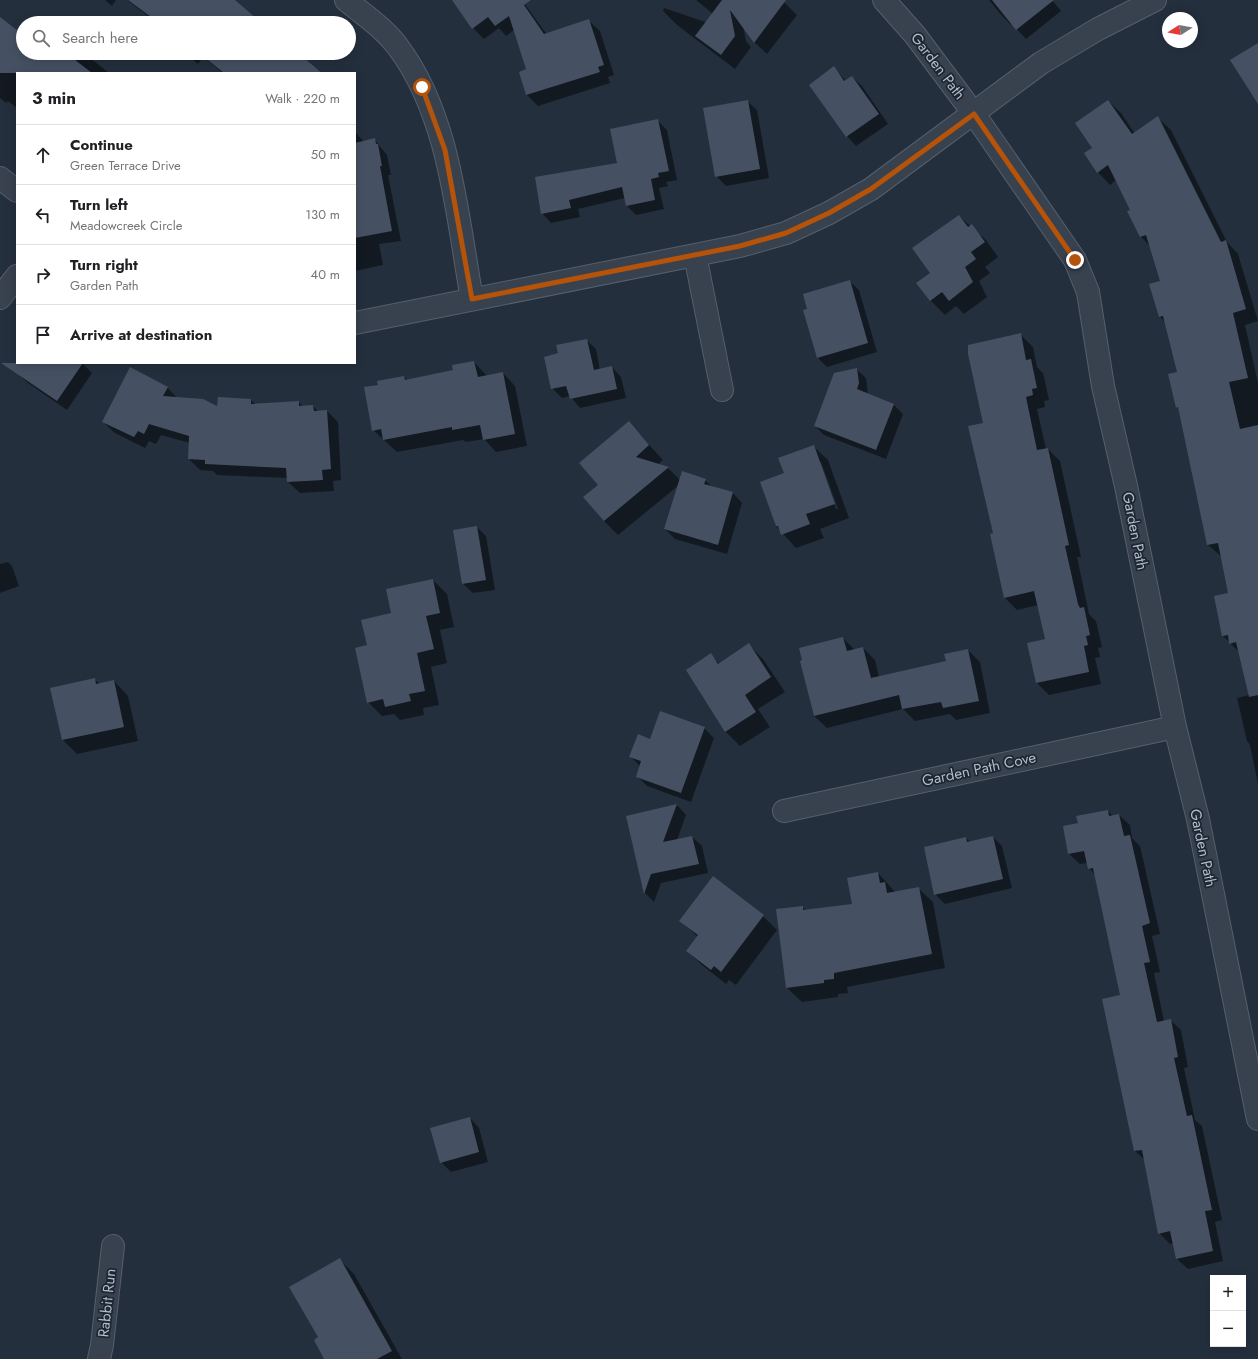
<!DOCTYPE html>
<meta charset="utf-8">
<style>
body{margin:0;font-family:Jost,sans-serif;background:#f6f6f6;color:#202124}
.controls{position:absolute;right:12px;bottom:12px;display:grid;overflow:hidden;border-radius:0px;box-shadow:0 2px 10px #0003}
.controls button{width:36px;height:36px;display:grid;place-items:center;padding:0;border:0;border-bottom:1px solid #e0e0e0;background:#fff;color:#202124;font:20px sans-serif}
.compass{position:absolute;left:1162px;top:12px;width:36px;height:36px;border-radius:50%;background:#fff;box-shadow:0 2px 10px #0003;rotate:259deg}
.stop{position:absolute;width:12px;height:12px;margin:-9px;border:3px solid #b45309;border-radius:50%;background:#fff}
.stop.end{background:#b45309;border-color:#fff;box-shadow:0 1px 4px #0008}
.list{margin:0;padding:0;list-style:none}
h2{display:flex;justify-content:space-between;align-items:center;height:52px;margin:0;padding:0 16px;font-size:17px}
h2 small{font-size:13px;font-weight:400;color:#757577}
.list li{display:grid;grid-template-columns:26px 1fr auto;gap:12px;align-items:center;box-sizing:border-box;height:60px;padding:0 16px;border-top:1px solid #e0e0e0}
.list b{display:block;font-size:15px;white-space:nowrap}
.list p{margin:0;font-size:13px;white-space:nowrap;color:#757577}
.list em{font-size:13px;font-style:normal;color:#757577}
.icon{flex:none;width:22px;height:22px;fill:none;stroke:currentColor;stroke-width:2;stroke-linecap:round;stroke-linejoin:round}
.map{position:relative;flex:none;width:1258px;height:1359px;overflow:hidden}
.search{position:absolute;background:#fff;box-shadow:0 2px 10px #0003;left:16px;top:16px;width:340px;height:44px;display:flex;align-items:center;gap:10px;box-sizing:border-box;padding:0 14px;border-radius:22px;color:#757577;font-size:15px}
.panel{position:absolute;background:#fff;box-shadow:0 2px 10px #0003;left:16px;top:72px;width:340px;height:292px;border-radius:0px}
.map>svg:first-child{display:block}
</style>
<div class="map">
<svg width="1258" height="1359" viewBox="0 0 1258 1359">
<rect width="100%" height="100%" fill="#242f3e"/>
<path fill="#0007" fill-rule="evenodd" d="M 105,0 L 116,0 L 112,6 Z
M 127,0 L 233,0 L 261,23 L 157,23 Z
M 453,0 L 522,0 L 555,46 L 589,21 L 600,31 L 614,75 L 608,77 L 610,83 L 538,106 L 527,95 L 520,72 L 527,70 L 514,30 L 506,36 L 499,28 L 484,39 L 473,28 Z
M 696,0 L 782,0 L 797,15 L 767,54 L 754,42 L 743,26 L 746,41 L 751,47 L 735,69 L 677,25 L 663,11 L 664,8 L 735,32 Z
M 989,0 L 1052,0 L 1061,11 L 1026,39 L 1012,24 L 1011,25 L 1002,16 Z
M 0,18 L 18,32 L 23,26 L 23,53 L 65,53 L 68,56 L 71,53 L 84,53 L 109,73 L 17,73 L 17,108 L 8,101 L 6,103 L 0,98 Z
M 185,53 L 291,53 L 313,71 L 316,68 L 323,73 L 223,73 L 203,57 L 198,64 Z
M 834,68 L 846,81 L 852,77 L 862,86 L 888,124 L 856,146 L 847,136 L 810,85 Z
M 747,101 L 757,110 L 769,178 L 726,186 L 716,176 Z
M 1108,101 L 1121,113 L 1135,134 L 1158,118 L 1171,130 L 1227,242 L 1238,254 L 1258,321 L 1245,325 L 1258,383 L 1258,784 L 1250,745 L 1247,741 L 1237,698 L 1249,695 L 1240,653 L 1223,636 L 1229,594 L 1222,557 L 1208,545 L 1180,410 L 1176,407 L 1178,372 L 1166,323 L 1160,317 L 1161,281 L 1150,246 L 1141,237 L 1128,211 L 1131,210 L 1116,180 L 1110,185 L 1098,172 L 1093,148 Z
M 657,120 L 667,130 L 677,180 L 666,182 L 668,186 L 659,188 L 664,209 L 636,215 L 627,206 L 625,198 L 578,209 L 580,217 L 551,223 L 542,213 L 618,164 Z
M 356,133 L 364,142 L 374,139 L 387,155 L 391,175 L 388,175 L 401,241 L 379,244 L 383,265 L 355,271 Z
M 959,216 L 986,240 L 998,257 L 985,267 L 990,273 L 979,281 L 987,297 L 964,314 L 956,306 L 945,315 L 930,300 L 931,273 Z
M 849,281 L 859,290 L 877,352 L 827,367 L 818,358 L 805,311 Z
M 1021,335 L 1033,347 L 1037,367 L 1043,373 L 1049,400 L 1044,401 L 1045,407 L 1037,409 L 1046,449 L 1048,449 L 1060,461 L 1081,557 L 1077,557 L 1089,614 L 1096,621 L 1102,647 L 1098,648 L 1100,657 L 1095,658 L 1101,684 L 1049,695 L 1037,683 L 1028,643 L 1046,639 L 1038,605 L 1017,610 L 1005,598 L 994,534 L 984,424 Z
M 586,340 L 596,349 L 600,370 L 612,367 L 621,377 L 626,398 L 580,408 L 570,396 L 562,398 L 552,388 L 559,354 Z
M 474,362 L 487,376 L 503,373 L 515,386 L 527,446 L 496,452 L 484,439 L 466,442 L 463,440 L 397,452 L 373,430 L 379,385 L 404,377 L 407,380 L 454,371 Z
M 25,363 L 82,363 L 92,373 L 67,410 L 28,383 L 18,374 Z
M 856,369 L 866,378 L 868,395 L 894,405 L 903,414 L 886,459 L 824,435 L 815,426 Z
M 167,387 L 177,398 L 218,408 L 251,400 L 256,405 L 299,402 L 303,407 L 313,406 L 319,412 L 327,411 L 338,422 L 341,480 L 333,481 L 334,491 L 300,493 L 288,482 L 288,478 L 217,475 L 213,471 L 200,470 L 189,459 L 190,443 L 161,435 L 156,444 L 149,441 L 145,448 L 115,433 L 103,422 Z
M 629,423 L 663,460 L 657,465 L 668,468 L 680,480 L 705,480 L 713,488 L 733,493 L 742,503 L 727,554 L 675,539 L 665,529 L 679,485 L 618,535 L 604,521 L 599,485 Z
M 813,446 L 828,460 L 849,518 L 820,529 L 824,538 L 796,548 L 776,526 L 785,473 ZM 819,462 L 821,462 L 838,509 L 836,509 Z
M 477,527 L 486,536 L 495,590 L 473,593 L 463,584 L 454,530 Z
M 8,562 L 12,566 L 19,586 L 0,593 L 0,564 Z
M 433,580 L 447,594 L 454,627 L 440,630 L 447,663 L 431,667 L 439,705 L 423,708 L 424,715 L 400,720 L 394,714 L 382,716 L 368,702 L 369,646 L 393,614 Z
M 843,638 L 855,650 L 863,648 L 875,660 L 879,677 L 947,662 L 968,650 L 980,662 L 990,713 L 956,720 L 950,714 L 915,721 L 903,709 L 827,728 L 814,716 L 801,661 Z
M 749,645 L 763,659 L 785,692 L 758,709 L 770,727 L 740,746 L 726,732 L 687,670 L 710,655 L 720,664 Z
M 95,680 L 100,684 L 114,681 L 128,696 L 138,741 L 77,754 L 63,740 Z
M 704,728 L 714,738 L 691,802 L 647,786 L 637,776 L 640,766 L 631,757 L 650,740 Z
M 677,805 L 686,815 L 677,840 L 692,837 L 702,846 L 708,873 L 661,883 L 654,902 L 645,893 L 627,817 Z
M 1108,811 L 1113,816 L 1119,815 L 1130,825 L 1132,838 L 1140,846 L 1160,934 L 1152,936 L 1160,972 L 1154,973 L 1164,1021 L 1170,1020 L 1181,1030 L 1188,1067 L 1184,1068 L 1195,1120 L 1202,1126 L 1222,1220 L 1215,1222 L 1223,1261 L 1188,1269 L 1177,1259 L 1174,1243 L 1170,1244 L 1159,1233 L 1145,1160 L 1135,1151 L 1121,996 L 1095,875 L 1089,868 L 1088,863 L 1080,864 L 1069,854 L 1064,827 L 1079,823 Z
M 993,837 L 1002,846 L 1012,888 L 945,904 L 935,894 L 966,838 L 970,842 Z
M 878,873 L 895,892 L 918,888 L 933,902 L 945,968 L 847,987 L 848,993 L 838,994 L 838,997 L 802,1002 L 787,988 L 802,907 L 806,910 L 854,905 Z
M 763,916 L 777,930 L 736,985 L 729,980 L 726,984 L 702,965 L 687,951 L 698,937 L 681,921 Z
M 470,1118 L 479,1128 L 488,1162 L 451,1172 L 441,1162 Z
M 340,1260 L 354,1274 L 402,1359 L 331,1359 Z"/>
<path fill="#455162" d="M 128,0 L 235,0 L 262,23 L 159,23 Z
M 452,0 L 531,0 L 524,5 L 544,34 L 589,19 L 604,65 L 598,67 L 600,72 L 526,95 L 519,72 L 526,69 L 509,16 L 495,26 L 488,17 L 472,29 Z
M 722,0 L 786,0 L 754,43 L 730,10 L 735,36 L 721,55 L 695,36 Z
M 992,0 L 1054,0 L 1016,30 Z
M 0,17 L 18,31 L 23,24 L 23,53 L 66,53 L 92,73 L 0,73 Z
M 1258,43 L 1258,104 L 1230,60 Z
M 199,53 L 298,53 L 322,73 L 224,73 Z
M 834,66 L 844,81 L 852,76 L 879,114 L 846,137 L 809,85 Z
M 748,100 L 760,169 L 715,177 L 703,108 Z
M 1108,100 L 1132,134 L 1158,116 L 1221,242 L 1226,240 L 1246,309 L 1233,313 L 1248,378 L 1229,382 L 1240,429 L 1258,425 L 1258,695 L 1249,697 L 1236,642 L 1229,644 L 1228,635 L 1222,636 L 1214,596 L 1228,593 L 1218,543 L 1207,545 L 1178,407 L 1176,408 L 1168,374 L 1177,372 L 1163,316 L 1159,317 L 1149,284 L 1160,281 L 1146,235 L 1140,237 L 1127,211 L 1130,210 L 1108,165 L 1097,173 L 1084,153 L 1092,148 L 1075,123 Z
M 658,119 L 669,171 L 658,173 L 659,177 L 651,179 L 655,200 L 626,206 L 622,187 L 569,200 L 571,208 L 541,214 L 535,177 L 617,163 L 610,129 Z
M 375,138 L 376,144 L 378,144 L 382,166 L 380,166 L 392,231 L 355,238 L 355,143 Z
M 959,215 L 968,227 L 972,224 L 985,242 L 971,252 L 976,259 L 965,267 L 973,282 L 949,301 L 942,292 L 930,301 L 916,283 L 930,273 L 912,248 Z
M 850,280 L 868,343 L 817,358 L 803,310 L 807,309 L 803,294 Z
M 1021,333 L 1026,360 L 1031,359 L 1037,388 L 1032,389 L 1033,395 L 1026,397 L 1037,450 L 1048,448 L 1069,545 L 1065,546 L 1078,604 L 1080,608 L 1084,607 L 1090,635 L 1086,636 L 1088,645 L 1084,646 L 1089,672 L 1036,683 L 1027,643 L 1045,639 L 1034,591 L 1004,598 L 990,534 L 993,533 L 968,426 L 983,423 L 968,354 L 968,345 Z
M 587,339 L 594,370 L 612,366 L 617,389 L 570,399 L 566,386 L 551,389 L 544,357 L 558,353 L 556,345 Z
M 474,361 L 478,377 L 503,372 L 515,434 L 483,440 L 480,425 L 452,430 L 452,427 L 383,440 L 381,429 L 372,431 L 364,387 L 378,385 L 377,381 L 404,376 L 405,380 L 453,370 L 452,365 Z
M 1,363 L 83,363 L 57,401 Z
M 130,367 L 168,387 L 163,396 L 203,399 L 217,406 L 218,397 L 251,399 L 251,404 L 299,401 L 299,406 L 313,405 L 314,411 L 327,410 L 331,469 L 322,470 L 323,480 L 287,482 L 286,468 L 205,464 L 205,460 L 188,459 L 189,436 L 149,424 L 144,434 L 138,431 L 134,437 L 102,422 Z
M 857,368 L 859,383 L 857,389 L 894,404 L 876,450 L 814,426 L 834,373 Z
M 629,421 L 649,445 L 636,457 L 669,467 L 604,521 L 583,497 L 598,485 L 579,463 Z
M 814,445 L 835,504 L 806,514 L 810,524 L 781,535 L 778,526 L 776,526 L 760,482 L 784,473 L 778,458 Z
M 682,471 L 706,479 L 704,484 L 733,492 L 718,545 L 664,529 Z
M 477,526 L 486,580 L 462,584 L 453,530 Z
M 433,579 L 440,613 L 426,616 L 434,649 L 417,653 L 425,691 L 409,694 L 411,701 L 385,707 L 383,699 L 367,703 L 355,648 L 367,645 L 361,620 L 391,613 L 386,589 Z
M 843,637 L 847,651 L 863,647 L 871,678 L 946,661 L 944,654 L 968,649 L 979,701 L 943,708 L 941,702 L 902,709 L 899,695 L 814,716 L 800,661 L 802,660 L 799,648 Z
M 749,643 L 771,677 L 745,695 L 756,712 L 725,732 L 686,670 L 711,653 L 718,664 Z
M 95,678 L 96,684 L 114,680 L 124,727 L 62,740 L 50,688 Z
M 660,711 L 705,727 L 681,793 L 636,777 L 641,761 L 629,757 L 638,734 L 650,739 Z
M 677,804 L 663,842 L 692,836 L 699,864 L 651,874 L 644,894 L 626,816 Z
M 1108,810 L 1109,816 L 1119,814 L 1124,836 L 1130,835 L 1150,923 L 1142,926 L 1150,962 L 1144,963 L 1157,1022 L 1171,1019 L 1178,1057 L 1174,1058 L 1187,1116 L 1192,1115 L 1212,1210 L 1205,1211 L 1213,1251 L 1176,1259 L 1170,1231 L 1158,1234 L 1142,1150 L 1134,1151 L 1124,1104 L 1102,999 L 1120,995 L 1093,868 L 1088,869 L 1084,851 L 1068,854 L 1063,826 L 1078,823 L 1076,816 Z
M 993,836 L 1003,879 L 934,895 L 924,847 L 966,837 L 967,842 Z
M 878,872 L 880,883 L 885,882 L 887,893 L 919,887 L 932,954 L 834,973 L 834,979 L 824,980 L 824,983 L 786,988 L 776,909 L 803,906 L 803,910 L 852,904 L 847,878 Z
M 713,876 L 764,915 L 721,972 L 714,966 L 711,970 L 686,951 L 698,935 L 679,921 Z
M 470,1117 L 479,1152 L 440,1163 L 430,1128 Z
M 340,1258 L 392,1351 L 377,1359 L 324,1359 L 314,1340 L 318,1337 L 289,1287 Z"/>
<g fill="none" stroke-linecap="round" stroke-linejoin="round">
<g stroke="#565f6c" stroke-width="24">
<path id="minor" d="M 346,0 C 364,15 384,28 398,47 C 450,116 457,216 472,299
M 884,0 L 915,35 L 974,114 L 1075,260 L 1088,292 L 1103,386 L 1126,486 L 1175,727 L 1198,819 L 1258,1119
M 0,178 L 17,191
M 695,255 L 722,390
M 0,298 L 17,276
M 355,323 L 740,246 L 786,233 L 829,213 L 871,189 L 1041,63 L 1098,29 L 1155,0
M 784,811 L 1175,727
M 99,1359 L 102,1345 L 113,1246"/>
</g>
<use href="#minor" stroke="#38414e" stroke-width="22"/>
</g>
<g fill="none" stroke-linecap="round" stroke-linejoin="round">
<path stroke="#b45309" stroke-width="5" d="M 422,87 L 445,150 L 472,299 L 740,246 L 786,233 L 829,213 L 871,189 L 974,114 L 1075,260"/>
</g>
<g text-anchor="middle" stroke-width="3.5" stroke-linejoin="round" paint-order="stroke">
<g font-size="15" fill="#b4bcc9" stroke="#1d2633">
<text transform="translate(938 66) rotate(53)" y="5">Garden Path</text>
<text transform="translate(1135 531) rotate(79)" y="5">Garden Path</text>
<text transform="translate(979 769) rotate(-12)" y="5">Garden Path Cove</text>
<text transform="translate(1203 848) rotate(78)" y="5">Garden Path</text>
<text transform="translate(107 1303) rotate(-84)" y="5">Rabbit Run</text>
</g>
</g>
</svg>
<div class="controls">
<button>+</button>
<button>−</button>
</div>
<svg class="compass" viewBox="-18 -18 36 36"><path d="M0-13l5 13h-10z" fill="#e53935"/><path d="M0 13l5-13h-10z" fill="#757577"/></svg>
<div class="stop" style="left:422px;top:87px"></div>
<div class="stop end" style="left:1075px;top:260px"></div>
<div class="search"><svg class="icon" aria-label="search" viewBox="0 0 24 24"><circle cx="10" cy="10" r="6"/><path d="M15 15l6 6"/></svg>Search here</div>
<section class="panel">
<h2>3 min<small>Walk · 220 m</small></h2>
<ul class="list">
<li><svg class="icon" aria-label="ahead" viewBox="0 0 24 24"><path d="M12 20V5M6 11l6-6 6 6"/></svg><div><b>Continue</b><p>Green Terrace Drive</p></div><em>50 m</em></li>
<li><svg class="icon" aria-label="left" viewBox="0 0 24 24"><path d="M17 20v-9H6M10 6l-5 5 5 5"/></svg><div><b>Turn left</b><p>Meadowcreek Circle</p></div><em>130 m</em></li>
<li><svg class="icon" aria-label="right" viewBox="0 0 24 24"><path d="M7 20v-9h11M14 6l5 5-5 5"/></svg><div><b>Turn right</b><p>Garden Path</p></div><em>40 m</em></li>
<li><svg class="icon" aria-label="arrive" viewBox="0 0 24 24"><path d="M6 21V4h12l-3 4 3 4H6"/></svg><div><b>Arrive at destination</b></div></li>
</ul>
</section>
</div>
